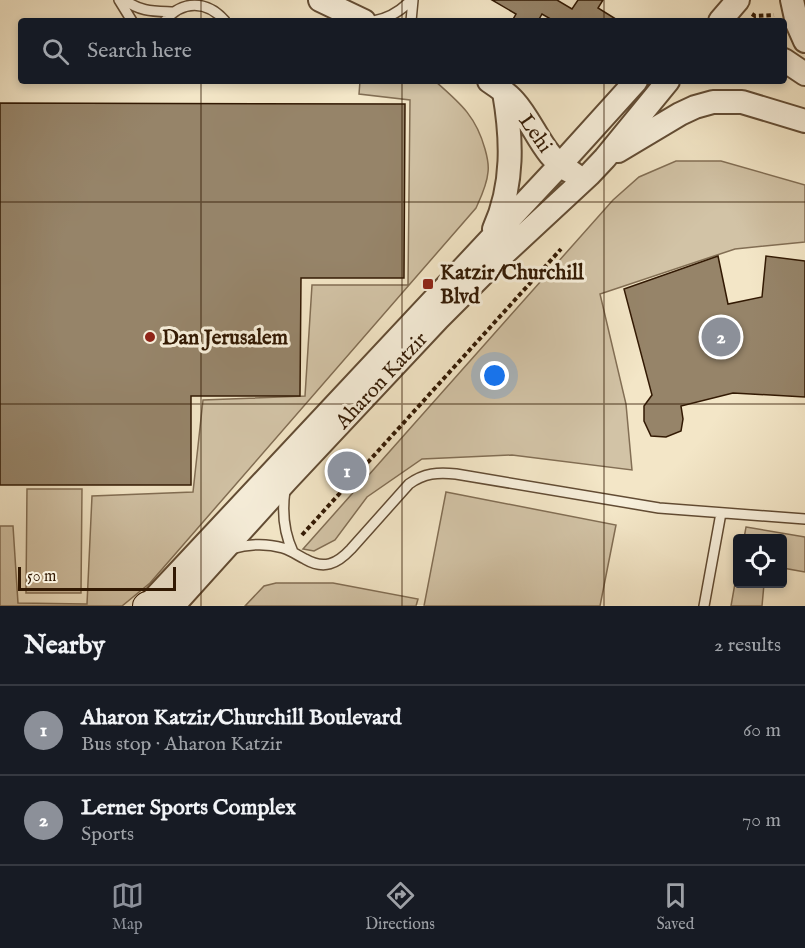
<!DOCTYPE html>
<meta charset="utf-8">
<style>
body{margin:0;font-family:"IM FELL English",serif;background:#20242c;color:#f1f3f6}
.controls{position:absolute;right:18px;bottom:18px;display:grid;overflow:hidden;border-radius:6px;box-shadow:0 3px 9px #0003}
.controls button{width:54px;height:54px;display:grid;place-items:center;padding:0;border:0;border-bottom:2px solid #363941;background:#171b24;color:#f1f3f6;font:30px sans-serif}
.scale{position:absolute;left:18px;bottom:15px;width:158px;box-sizing:border-box;padding-left:6px;border:3px solid #321903;border-top:0;font-size:16px;line-height:21px;white-space:nowrap;color:#321903;-webkit-text-stroke:4px #f7efdb;paint-order:stroke}
.you{position:absolute;left:495px;top:376px;width:21px;height:21px;margin:-15px;border:4px solid #fff;border-radius:50%;background:#1a73e8;box-shadow:0 0 0 9px #1a73e833}
.badge{display:grid;place-items:center;width:39px;height:39px;border-radius:50%;background:#8c9099;color:#fff;font-size:20px;font-weight:700}
.pin{position:absolute;translate:-50% -50%;border:3px solid #fff;box-shadow:0 2px 6px #0006}
.list{margin:0;padding:0;list-style:none}
h2{display:flex;justify-content:space-between;align-items:center;height:78px;margin:0;padding:0 24px;font-size:26px}
h2 small{font-size:20px;font-weight:400;color:#9ea1a6}
.list li{display:grid;grid-template-columns:39px 1fr auto;gap:18px;align-items:center;box-sizing:border-box;height:90px;padding:0 24px;border-top:2px solid #363941}
.list b{display:block;font-size:22px;white-space:nowrap}
.list p{margin:0;font-size:20px;white-space:nowrap;color:#9ea1a6}
.list em{font-size:20px;font-style:normal;color:#9ea1a6}
.icon{flex:none;width:33px;height:33px;fill:none;stroke:currentColor;stroke-width:2;stroke-linecap:round;stroke-linejoin:round}
.map{position:relative;flex:none;width:805px;height:606px;overflow:hidden}
.search{position:absolute;background:#171b24;box-shadow:0 3px 9px #0003;left:18px;right:18px;top:18px;height:66px;display:flex;align-items:center;gap:15px;box-sizing:border-box;padding:0 21px;border-radius:6px;color:#9ea1a6;font-size:22px}
.sheet{height:258px;background:#171b24}
nav{display:flex;justify-content:space-around;align-items:center;box-sizing:border-box;height:84px;border-top:2px solid #363941;background:#171b24;font-size:16px;color:#9ea1a6}
nav a{display:grid;justify-items:center;gap:3px}
nav .on{color:#8c9099}
.map>svg:first-child{display:block}
</style>
<div class="map">
<svg width="805" height="606" viewBox="0 0 805 606">
<rect width="100%" height="100%" fill="#f3e6c7"/>
<filter id="stains"><feTurbulence type="fractalNoise" baseFrequency=".00333" numOctaves="4"/><feColorMatrix values="0 0 0 0 .2 0 0 0 0 .09 0 0 0 0 .02 0 0 0 .5 -.17"/></filter>
<radialGradient id="worn" r=".72"><stop offset=".6" stop-color="#630" stop-opacity="0"/><stop offset="1" stop-color="#630" stop-opacity=".3"/></radialGradient>
<path fill="#d2c3a6" stroke="#826e54" stroke-width="1.5" d="M 360,81 L 435,81 C 460,103 476,116 485,149 C 487,156 489,165 488,172 C 487,185 481,197 476,208 L 150,583 L 122,606 L 0,606 L 0,526 L 13,526 L 18,603 L 87,604 L 92,496 L 193,492 L 203,400 L 305,396 L 312,285 L 408,285 L 410,100 L 359,94 Z
M 676,161 L 721,161 L 805,185 L 805,242 L 735,249 L 600,294 L 626,404 L 632,470 L 512,455 L 422,459 L 367,497 L 335,540 L 314,551 L 303,549 L 613,200 L 639,177 Z
M 27,489 L 82,489 L 81,593 L 26,593 Z
M 446,492 L 616,525 L 600,606 L 424,606 Z
M 746,527 L 805,537 L 805,572 L 783,568 L 782,538 L 744,538 Z
M 737,572 L 738,584 L 764,584 L 762,606 L 731,606 Z
M 276,583 L 333,583 L 418,599 L 416,606 L 245,606 L 264,586 Z"/>
<path fill="#968469" stroke="#321903" stroke-width="1.5" d="M 492,0 L 557,0 L 572,9 L 578,0 L 603,0 L 598,8 L 619,21 L 554,21 L 542,14 L 538,21 L 512,21 L 516,14 Z
M 0,103 L 405,104 L 404,278 L 301,278 L 300,396 L 191,396 L 191,485 L 0,485 Z
M 718,256 L 728,304 L 762,297 L 766,256 L 805,261 L 805,397 L 733,393 L 681,406 L 683,419 L 681,431 L 666,437 L 651,436 L 644,421 L 644,406 L 652,395 L 624,289 Z"/>
<g fill="none" stroke-linecap="round" stroke-linejoin="round">
<g stroke="#624c34" stroke-width="12">
<path id="service" d="M 119,0 L 132,21
M 125,0 C 140,12 155,11 174,12
M 165,21 C 182,0 207,0 225,21
M 374,21 C 389,18 401,11 411,0
M 411,21 L 413,0
M 285,490 C 282,511 284,533 293,552
M 231,549 C 248,544 266,543 283,548 C 292,551 297,555 305,559 C 324,570 337,564 351,549 L 409,484 C 424,473 438,472 456,474 L 659,508 L 805,519
M 704,606 L 721,513"/>
</g>
<g stroke="#624c34" stroke-width="26">
<path id="tertiary" d="M 320,0 L 364,21
M 792,0 L 797,23 L 805,41
M 720,21 L 738,0
M 784,60 L 805,74
M 489,81 C 498,87 507,93 514,101 C 535,124 543,159 573,173
M 618,151 L 680,114 L 695,107 L 713,102 L 742,102 L 805,121
M 494,229 C 514,185 512,138 504,92
M 147,606 L 560,165 L 636,81
M 173,606 L 286,481 L 438,319 L 493,264 L 589,175 L 605,158 L 668,81"/>
</g>
<g stroke="#321903" stroke-width="28">
<path id="secondary" d="M 146,606 L 147,605"/>
</g>
<path stroke="#321903" stroke-width="4" stroke-dasharray="4.5 3" stroke-linecap="butt" d="M 752,14 L 755,16 L 774,15
M 302,535 L 561,249"/>
<use href="#service" stroke="#f7efdb" stroke-width="9"/>
<use href="#tertiary" stroke="#f7efdb" stroke-width="22"/>
<use href="#secondary" stroke="#f7efdb" stroke-width="26"/>
</g>
<path fill="none" stroke="#321903" stroke-width="1.5" stroke-opacity="0.55" d="M 201,0 L 201,21M 402,0 L 402,21M 604,0 L 604,21M 201,81 L 201,606M 402,81 L 402,606M 604,81 L 604,606M 0,202 L 805,202M 0,404 L 805,404"/>
<g fill="#8f2418" stroke="#f7efdb" stroke-width="2">
<rect x="422" y="278" width="12" height="12" rx="3"/>
<circle cx="150" cy="337" r="6"/>
</g>
<g text-anchor="middle" stroke-width="6" stroke-linejoin="round" paint-order="stroke">
<g font-size="21" fill="#321903" stroke="#f7efdb">
<text transform="translate(536 133) rotate(55)" y="7">Lehi</text>
<text transform="translate(381 380) rotate(-47)" y="7">Aharon Katzir</text>
</g>
<g font-size="21" font-weight="bold" fill="#321903" stroke="#f7efdb" text-anchor="start">
<text x="440" y="279">Katzir/Churchill<tspan x="440" dy="24">Blvd</tspan></text>
<text x="162" y="344">Dan Jerusalem</text>
</g>
</g>
<rect width="100%" height="100%" filter="url(#stains)"/>
<rect width="100%" height="100%" fill="url(#worn)"/>
</svg>
<div class="controls">
<button><svg class="icon" aria-label="locate" viewBox="0 0 24 24"><circle cx="12" cy="12" r="6"/><path d="M12 2v4M12 18v4M2 12h4M18 12h4"/></svg></button>
</div>
<div class="scale">50 m</div>
<div class="you"></div>
<div class="pin badge" style="left:347px;top:471px">1</div>
<div class="pin badge" style="left:721px;top:337px">2</div>
<div class="search"><svg class="icon" aria-label="search" viewBox="0 0 24 24"><circle cx="10" cy="10" r="6"/><path d="M15 15l6 6"/></svg>Search here</div>
</div>
<section class="sheet">
<h2>Nearby<small>2 results</small></h2>
<ul class="list">
<li><span class="badge">1</span><div><b>Aharon Katzir/Churchill Boulevard</b><p>Bus stop · Aharon Katzir</p></div><em>60 m</em></li>
<li><span class="badge">2</span><div><b>Lerner Sports Complex</b><p>Sports</p></div><em>70 m</em></li>
</ul>
</section>
<nav>
<a class="on"><svg class="icon" aria-label="map" viewBox="0 0 24 24"><path d="M3 6l6-2 6 2 6-2v14l-6 2-6-2-6 2zM9 4v14M15 6v14"/></svg>Map</a>
<a><svg class="icon" aria-label="directions" viewBox="0 0 24 24"><path d="M12 3l9 9-9 9-9-9zM9 14v-3h6M13 9l2 2-2 2"/></svg>Directions</a>
<a><svg class="icon" aria-label="saved" viewBox="0 0 24 24"><path d="M7 4h10v16l-5-4-5 4z"/></svg>Saved</a>
</nav>
